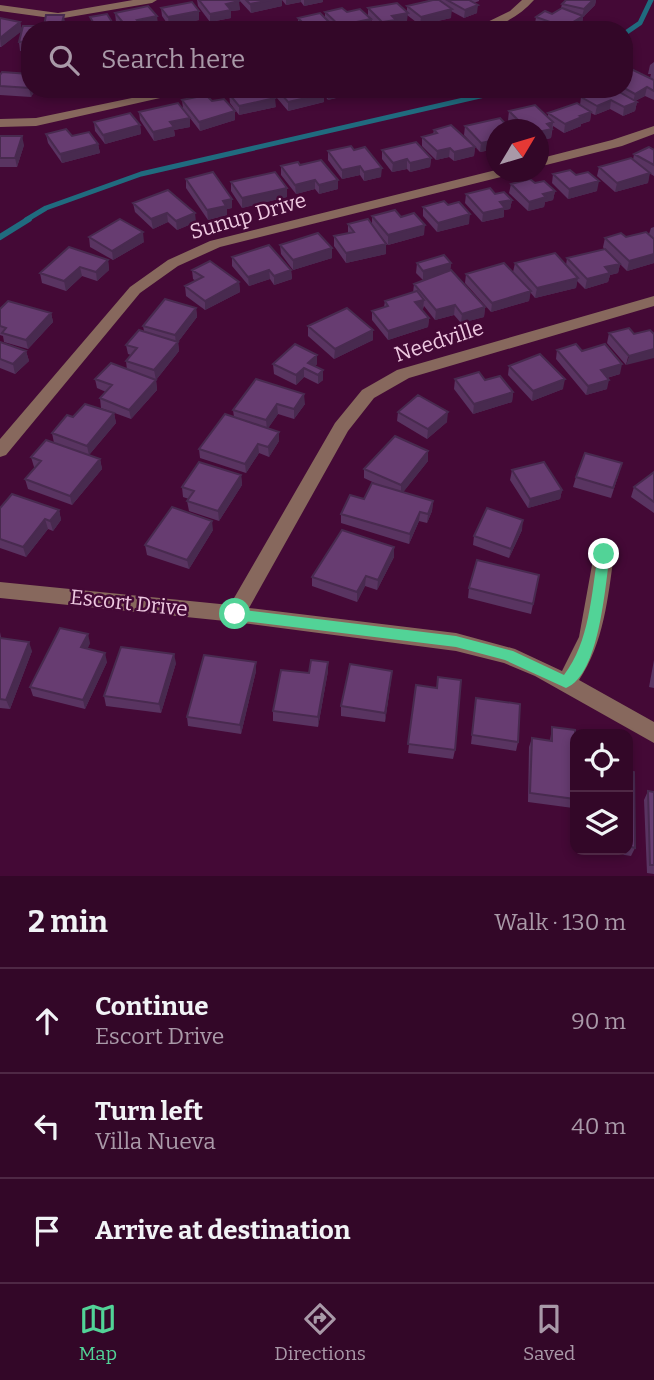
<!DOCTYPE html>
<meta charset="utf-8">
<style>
body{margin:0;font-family:Bitter,serif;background:#3b1030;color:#f1f3f6}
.controls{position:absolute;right:21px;bottom:21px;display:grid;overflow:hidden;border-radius:14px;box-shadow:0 4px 10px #0003}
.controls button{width:63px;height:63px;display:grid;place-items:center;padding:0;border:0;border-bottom:2px solid #4e2845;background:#330728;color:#f1f3f6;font:35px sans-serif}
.compass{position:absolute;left:486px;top:119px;width:63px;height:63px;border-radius:50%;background:#330728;box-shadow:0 4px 10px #0003;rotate:52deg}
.stop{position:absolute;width:21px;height:21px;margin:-16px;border:5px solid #52d397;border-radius:50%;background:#fff}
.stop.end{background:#52d397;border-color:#fff;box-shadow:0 2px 7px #0008}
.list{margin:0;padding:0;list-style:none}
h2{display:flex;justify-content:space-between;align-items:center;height:91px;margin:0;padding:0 28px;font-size:30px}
h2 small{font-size:23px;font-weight:400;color:#a999a8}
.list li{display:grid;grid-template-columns:46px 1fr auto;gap:21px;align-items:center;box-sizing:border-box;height:105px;padding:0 28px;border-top:2px solid #4e2845}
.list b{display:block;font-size:26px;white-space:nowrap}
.list p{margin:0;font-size:23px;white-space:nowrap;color:#a999a8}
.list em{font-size:23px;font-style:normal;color:#a999a8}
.icon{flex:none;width:38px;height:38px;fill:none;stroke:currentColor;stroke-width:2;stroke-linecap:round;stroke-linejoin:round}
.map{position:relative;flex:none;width:654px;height:876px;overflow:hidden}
.search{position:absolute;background:#330728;box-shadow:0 4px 10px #0003;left:21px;right:21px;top:21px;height:77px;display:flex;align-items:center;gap:18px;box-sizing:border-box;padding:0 24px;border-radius:28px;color:#a999a8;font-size:26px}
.sheet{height:406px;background:#330728}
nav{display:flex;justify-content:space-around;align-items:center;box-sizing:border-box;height:98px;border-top:2px solid #4e2845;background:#330728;font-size:19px;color:#a999a8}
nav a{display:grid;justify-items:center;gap:4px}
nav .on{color:#52d397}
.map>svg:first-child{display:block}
</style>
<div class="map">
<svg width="654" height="876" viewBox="0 0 654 876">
<rect width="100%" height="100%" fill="#440936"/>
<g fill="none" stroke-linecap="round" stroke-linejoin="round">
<path stroke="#206b7f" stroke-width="5" d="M 624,34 L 640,23 L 651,0
M 26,220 L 46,208 L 141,174 L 511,89"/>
<path stroke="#206b7f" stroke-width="6" d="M 0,237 L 29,219"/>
<path fill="#87685d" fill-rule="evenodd" d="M 133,0 L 157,0 L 152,3 L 58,19 L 0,11 L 0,5 L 58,13 Z
M 522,0 L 534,0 C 518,18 495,30 471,30 L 510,11 Z
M 175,89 L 200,89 L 36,126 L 0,127 L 0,119 L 36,118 Z
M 654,126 L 654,134 L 622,146 L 538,167 L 538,159 L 612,140 Z
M 496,170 L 511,172 L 509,175 L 220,247 L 178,266 L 140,293 L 6,455 L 0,457 L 0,439 L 130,287 L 168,260 L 210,241 Z
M 654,296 L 654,306 L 409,378 L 374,398 L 348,431 L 249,608 L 456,633 L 515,649 L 562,671 L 579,637 L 594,554 L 597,549 L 604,547 L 611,549 L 614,554 C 608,597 604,643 579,680 L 654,722 L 654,743 L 535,676 L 504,663 L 456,651 L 235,622 L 0,598 L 0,582 L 230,605 L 335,423 L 362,390 L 397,370 Z"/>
</g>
<path fill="#593461" d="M 197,0 L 238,0 L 240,10 L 231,11 L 231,18 L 210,22 L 198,6 Z
M 239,0 L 282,0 L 282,6 L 251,13 Z
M 282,0 L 323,0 L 323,2 L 304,6 L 301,2 L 286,5 Z
M 433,0 L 479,0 L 479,1 L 474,3 L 477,13 L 464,18 L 451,11 L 451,18 L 420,25 L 407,15 L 407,21 L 395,23 L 395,28 L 388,30 L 380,30 L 371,20 L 370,27 L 361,30 L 290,30 L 290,24 L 298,22 L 298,18 L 325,18 L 325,12 L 347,12 L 368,16 L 368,8 L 407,12 L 407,6 Z
M 566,0 L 596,0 L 595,5 L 583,17 L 581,30 L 506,30 L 506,29 L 525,28 L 535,24 L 536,17 L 552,14 L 561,8 L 562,4 Z
M 161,8 L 199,11 L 199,20 L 169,26 L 162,16 Z
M 115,13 L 158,24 L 140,28 L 140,30 L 123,30 L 116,22 Z
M 0,18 L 20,22 L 22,30 L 65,23 L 64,30 L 30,30 L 30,50 L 20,51 L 19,42 L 21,31 L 1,47 L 0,47 Z
M 654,62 L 654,100 L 645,96 L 635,101 L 637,102 L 635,111 L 623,116 L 610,109 L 595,115 L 591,113 L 590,121 L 581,124 L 581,126 L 564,133 L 553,126 L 551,138 L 538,141 L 538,130 L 517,130 L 508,120 L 509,111 L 548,117 L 548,113 L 580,105 L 581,97 L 601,89 L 624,89 L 624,72 L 650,78 L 651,74 L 648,74 L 650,65 Z
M 30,74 L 30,89 L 36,89 L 31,97 L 0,95 L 0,75 Z
M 270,89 L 364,89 L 364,91 L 328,100 L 324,95 L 324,102 L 288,111 L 271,91 Z
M 229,94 L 276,107 L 239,115 L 230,103 Z
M 182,100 L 212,101 L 235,111 L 235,120 L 200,131 L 190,118 L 190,127 L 174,130 L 175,136 L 154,141 L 140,120 L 139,112 L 183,109 Z
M 94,122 L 140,125 L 141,134 L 105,144 L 95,131 Z
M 465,126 L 496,130 L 496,149 L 480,152 L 464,135 Z
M 434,130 L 475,147 L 474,156 L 454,161 L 449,157 L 436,160 L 422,146 L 422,137 L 433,134 Z
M 46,134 L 98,144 L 100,153 L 62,163 L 48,143 Z
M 0,136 L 24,145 L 17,167 L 0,167 Z
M 354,150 L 381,177 L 364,181 L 360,175 L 342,179 L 328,160 L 328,151 Z
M 382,150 L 431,158 L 430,167 L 410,172 L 407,169 L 392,172 L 382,159 Z
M 654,150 L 654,176 L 649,173 L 648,183 L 615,192 L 597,176 L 599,167 L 633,160 L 634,154 Z
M 300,165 L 338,180 L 338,189 L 319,194 L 315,189 L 296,194 L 281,175 L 281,166 Z
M 553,174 L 576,175 L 597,191 L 568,199 L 552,183 Z
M 186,179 L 232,208 L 227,209 L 227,215 L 208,220 L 186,188 Z
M 231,182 L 287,188 L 287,197 L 242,208 L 231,191 Z
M 535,183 L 555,191 L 553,200 L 545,202 L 544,207 L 528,211 L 509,193 L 511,184 Z
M 466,194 L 495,194 L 512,200 L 510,209 L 504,210 L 504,217 L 482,222 L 465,203 Z
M 133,203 L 196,222 L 177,230 L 168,222 L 153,229 L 135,212 Z
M 423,207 L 469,224 L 437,232 L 423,216 Z
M 372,216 L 401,217 L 424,235 L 388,245 L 377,231 L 386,244 L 386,254 L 346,263 L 334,246 L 334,236 L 348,233 L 348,224 L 372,225 Z
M 654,227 L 654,263 L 627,271 L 620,264 L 618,273 L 610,275 L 608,282 L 585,289 L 577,281 L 576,288 L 535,298 L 530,292 L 529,301 L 491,312 L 465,283 L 466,274 L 520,280 L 513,272 L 515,263 L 566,265 L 567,258 L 604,249 L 603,247 L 605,238 L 626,237 L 649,234 L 651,228 Z
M 89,237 L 144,242 L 113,260 L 90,247 Z
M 280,245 L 332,248 L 332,258 L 293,270 L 281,254 Z
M 232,257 L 291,270 L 292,279 L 274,285 L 270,279 L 249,286 L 232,266 Z
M 108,260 L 109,270 L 97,281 L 82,276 L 66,291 L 42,283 L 40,273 Z
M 417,263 L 451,263 L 450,271 L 485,307 L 484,317 L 461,323 L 454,315 L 435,320 L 424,306 L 423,309 L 422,310 L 429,318 L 428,327 L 388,340 L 372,320 L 372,311 L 384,307 L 385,301 L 413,293 L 414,284 L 423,280 L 416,273 Z
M 192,270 L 239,282 L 240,292 L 205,310 L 186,296 L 185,286 L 196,281 L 193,279 Z
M 196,308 L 197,317 L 178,342 L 179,351 L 156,380 L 157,390 L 131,419 L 101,408 L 100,398 L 106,392 L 97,388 L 95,379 L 127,370 L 126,361 L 131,355 L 128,354 L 126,345 L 144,331 L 143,326 Z
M 0,309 L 51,313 L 53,322 L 28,349 L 4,342 L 3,336 L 0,335 Z
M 308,326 L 373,340 L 334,359 L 308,336 Z
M 609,333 L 634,334 L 626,365 L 607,343 Z
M 0,342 L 26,351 L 29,361 L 15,374 L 0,368 Z
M 557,350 L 582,351 L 620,374 L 607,378 L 607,389 L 586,395 L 556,359 Z
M 273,364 L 317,364 L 315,366 L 323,370 L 323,380 L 318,384 L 304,377 L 296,385 L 274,374 Z
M 509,366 L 563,389 L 532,401 L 508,375 Z
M 256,379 L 305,404 L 294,419 L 278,414 L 268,428 L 279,432 L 279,441 L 269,457 L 259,453 L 246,473 L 200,458 L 199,449 L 234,417 L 233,410 Z
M 455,379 L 485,380 L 513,392 L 512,402 L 473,414 L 454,389 Z
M 398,412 L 447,422 L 427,439 L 397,421 Z
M 114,413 L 116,423 L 89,455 L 100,459 L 102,469 L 72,505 L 28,489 L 25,479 L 36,467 L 34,467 L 31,457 L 54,443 L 52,433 L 73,417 Z
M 428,451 L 428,461 L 403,492 L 433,501 L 432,511 L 427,523 L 419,521 L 409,544 L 341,523 L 341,514 L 381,486 L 364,478 L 364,469 Z
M 512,470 L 562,490 L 560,499 L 528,508 L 510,480 Z
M 654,472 L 654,513 L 631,497 L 634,487 Z
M 619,473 L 611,498 L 573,487 L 576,477 Z
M 241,475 L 242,485 L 219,521 L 189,511 L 187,501 L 189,499 L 183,497 L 182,487 Z
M 0,508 L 59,510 L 61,520 L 53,531 L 48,529 L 26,557 L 0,548 Z
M 213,530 L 189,569 L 147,555 L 145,545 Z
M 522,530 L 509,558 L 473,545 L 474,536 Z
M 394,547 L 394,557 L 377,590 L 365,586 L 357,602 L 312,586 L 312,577 Z
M 539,575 L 531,614 L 468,598 L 469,588 Z
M 0,632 L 1,638 L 32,651 L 10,709 L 0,708 Z
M 90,643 L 87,649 L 107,662 L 85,709 L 33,696 L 30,687 Z
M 654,660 L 654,688 L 649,687 Z
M 176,663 L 161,713 L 106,706 L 104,696 Z
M 256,671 L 241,734 L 188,726 L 187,717 Z
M 328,671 L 318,727 L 273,721 L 273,711 L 309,673 Z
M 391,680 L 385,722 L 341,716 L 341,706 Z
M 416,685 L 437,688 L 455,750 L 453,759 L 408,753 Z
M 476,698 L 518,742 L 516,751 L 471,744 Z
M 552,727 L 575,730 L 575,800 L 573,808 L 528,802 L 529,747 L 532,738 L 550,741 Z
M 628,771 L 635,848 L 631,856 L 594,850 L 628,850 Z
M 648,791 L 654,792 L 654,874 L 647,873 L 644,800 Z"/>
<path fill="#482a4f" d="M 271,0 L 282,0 L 282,6 L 251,13 L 250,4 Z
M 286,0 L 301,0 L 301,2 L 286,5 Z
M 304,0 L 323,0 L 323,2 L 304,6 Z
M 593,0 L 596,0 L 595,5 L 583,17 L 581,30 L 572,30 L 575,21 L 582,16 L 584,9 Z
M 239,1 L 240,10 L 231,11 L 231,18 L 210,22 L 210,14 L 226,4 Z
M 478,5 L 477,13 L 464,18 L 465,10 Z
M 452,9 L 451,18 L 420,25 L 421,17 Z
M 199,11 L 199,20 L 169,26 L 168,17 Z
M 408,13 L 407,21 L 395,23 L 395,28 L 381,30 L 382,22 L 392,16 Z
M 64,15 L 65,23 L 64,30 L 60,30 Z
M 157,16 L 158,24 L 140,28 L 140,30 L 126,30 L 125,25 L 137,20 Z
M 371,19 L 370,27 L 361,30 L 345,30 L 356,22 Z
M 20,22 L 22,31 L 1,47 L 0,38 Z
M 647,87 L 645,96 L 633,102 L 635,94 Z
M 29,88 L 30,89 L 36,89 L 31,97 Z
M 51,89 L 87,89 L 52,96 Z
M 335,89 L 364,89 L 364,91 L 328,100 L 328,91 Z
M 372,89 L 391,89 L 372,94 Z
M 324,94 L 324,102 L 288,111 L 288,102 Z
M 275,98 L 276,107 L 239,115 L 239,106 Z
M 611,100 L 610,109 L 595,115 L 597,106 Z
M 637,102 L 635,111 L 623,116 L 624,107 Z
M 235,111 L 235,120 L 200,131 L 199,122 Z
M 591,112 L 590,121 L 581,124 L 581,126 L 564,133 L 565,124 Z
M 190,118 L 190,127 L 174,130 L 175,136 L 154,141 L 153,132 L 170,122 Z
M 553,122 L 551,138 L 538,141 L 538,132 L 547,124 Z
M 140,125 L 141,134 L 105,144 L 103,135 Z
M 22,136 L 24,145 L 17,167 L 15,158 Z
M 496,140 L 496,149 L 480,152 L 481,143 Z
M 98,144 L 100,153 L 62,163 L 60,154 Z
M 475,147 L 474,156 L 454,161 L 454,152 Z
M 450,148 L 449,157 L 436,160 L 437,151 Z
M 431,158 L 430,167 L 410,172 L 410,163 Z
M 407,159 L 407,169 L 392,172 L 393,163 Z
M 360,166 L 360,175 L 342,179 L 342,170 Z
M 382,168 L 381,177 L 364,181 L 364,172 Z
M 650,173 L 648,183 L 615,192 L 617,183 Z
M 315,180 L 315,189 L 296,194 L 295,185 Z
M 338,180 L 338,189 L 319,194 L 319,185 Z
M 599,181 L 597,191 L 568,199 L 569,189 Z
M 287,188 L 287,197 L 242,208 L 242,198 Z
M 555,191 L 553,200 L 545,202 L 544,207 L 528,211 L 529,202 L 543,194 Z
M 232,199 L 232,208 L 227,209 L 227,215 L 208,220 L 207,210 L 223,201 Z
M 512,200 L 510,209 L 504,210 L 504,217 L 482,222 L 483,213 L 500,202 Z
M 167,213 L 168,222 L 153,229 L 151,219 Z
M 195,213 L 196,222 L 177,230 L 176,221 Z
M 470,214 L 469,224 L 437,232 L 438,223 Z
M 425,225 L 424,235 L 388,245 L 388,235 Z
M 143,232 L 144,242 L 113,260 L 112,251 Z
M 386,244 L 386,254 L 346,263 L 346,253 Z
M 332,248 L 332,258 L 293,270 L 293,260 Z
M 654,254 L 654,263 L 627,271 L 629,261 Z
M 108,260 L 109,270 L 97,281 L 96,272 Z
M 451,263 L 450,272 L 423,281 L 423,271 Z
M 620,264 L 618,273 L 610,275 L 608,282 L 585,289 L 587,279 L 605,267 Z
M 80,267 L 82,276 L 66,291 L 64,281 Z
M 269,270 L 270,279 L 249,286 L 248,277 Z
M 291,270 L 292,279 L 274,285 L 274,276 Z
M 578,278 L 576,288 L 535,298 L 537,288 Z
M 239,282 L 240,292 L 205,310 L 205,301 Z
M 531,291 L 529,301 L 491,312 L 492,303 Z
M 424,300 L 423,309 L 415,312 L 415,302 Z
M 455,305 L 454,315 L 435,320 L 436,310 Z
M 485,307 L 484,317 L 461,323 L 462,314 Z
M 196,308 L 197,317 L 178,342 L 179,351 L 156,380 L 154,370 L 176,344 L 175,335 Z
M 51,313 L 53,322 L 28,349 L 26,340 Z
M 429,318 L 428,327 L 388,340 L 388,331 Z
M 373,330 L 373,340 L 334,359 L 335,349 Z
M 654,349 L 654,358 L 626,365 L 629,356 Z
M 26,351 L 29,361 L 15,374 L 13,364 Z
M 317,355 L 317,364 L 310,371 L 308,363 Z
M 622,364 L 620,374 L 599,380 L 601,370 Z
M 304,368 L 304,377 L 296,385 L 296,375 Z
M 323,370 L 323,380 L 318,384 L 318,375 Z
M 565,379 L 563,389 L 532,401 L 533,391 Z
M 156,380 L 157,390 L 131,419 L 129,410 Z
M 609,380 L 607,389 L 586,395 L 588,386 Z
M 513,392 L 512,402 L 473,414 L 474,404 Z
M 304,394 L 305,404 L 294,419 L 294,409 Z
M 277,404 L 278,414 L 267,430 L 266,420 Z
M 448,412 L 447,422 L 427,439 L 428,429 Z
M 114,413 L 116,423 L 89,455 L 87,446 Z
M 279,432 L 279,441 L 269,457 L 268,447 Z
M 258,444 L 259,453 L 246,473 L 245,464 Z
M 428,451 L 428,461 L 401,495 L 401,485 Z
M 100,459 L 102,469 L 72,505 L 70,496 Z
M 241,475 L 242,485 L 219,521 L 218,511 Z
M 562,490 L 560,499 L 528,508 L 530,499 Z
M 433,501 L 432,511 L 427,523 L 428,514 Z
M 59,510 L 61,520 L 53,531 L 50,521 Z
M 420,512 L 419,521 L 409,544 L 410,534 Z
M 45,519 L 48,529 L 26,557 L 23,547 Z
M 523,520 L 522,530 L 509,558 L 511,549 Z
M 212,521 L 213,530 L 189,569 L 187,560 Z
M 394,547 L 394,557 L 377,590 L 378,580 Z
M 366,576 L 365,586 L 357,602 L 357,592 Z
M 88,634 L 90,643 L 84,657 L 81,647 Z
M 29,642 L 32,651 L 10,709 L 6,700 Z
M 105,653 L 107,662 L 85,709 L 83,700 Z
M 174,654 L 176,663 L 161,713 L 159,704 Z
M 256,662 L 256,671 L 241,734 L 240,725 Z
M 328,662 L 328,671 L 318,727 L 318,717 Z
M 392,671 L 391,680 L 385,722 L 385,713 Z"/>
<path fill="#673c71" stroke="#482a4f" stroke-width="2" d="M 199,0 L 238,0 L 239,1 L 226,4 L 231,10 L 210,14 Z
M 246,0 L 271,0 L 250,4 Z
M 433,0 L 439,0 L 452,9 L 421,17 L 407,6 Z
M 447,0 L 469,0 L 478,5 L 465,10 Z
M 566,0 L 593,0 L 584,9 L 562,4 Z
M 192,2 L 199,11 L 168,17 L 161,8 Z
M 397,3 L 408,13 L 392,16 L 396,20 L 382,22 L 368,8 Z
M 148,6 L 157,16 L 137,20 L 139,22 L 125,25 L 115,13 Z
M 342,8 L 347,12 L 360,9 L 371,19 L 356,22 L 361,26 L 344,30 L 325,12 Z
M 562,8 L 583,16 L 575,21 L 582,23 L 572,30 L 536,17 L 545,11 L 552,14 Z
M 320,13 L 336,29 L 295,30 L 290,24 L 301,21 L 298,18 Z
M 107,14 L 117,30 L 77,30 L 74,26 L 93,22 L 90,17 Z
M 46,15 L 64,15 L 60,30 L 30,30 L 30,41 L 19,42 L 23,26 L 44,26 Z
M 0,18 L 20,22 L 0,38 Z
M 538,22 L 553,30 L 508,30 L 506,29 L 518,24 L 525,28 Z
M 269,24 L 274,29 L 285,26 L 289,30 L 247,29 Z
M 631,69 L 654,80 L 654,91 L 647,87 L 635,94 L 624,88 L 624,78 L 626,77 L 624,76 L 624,72 Z
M 2,72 L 30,74 L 30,88 L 0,86 L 0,75 Z
M 252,89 L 268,89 L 275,98 L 239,106 L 229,94 Z
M 277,89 L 319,89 L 324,94 L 288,102 Z
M 601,89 L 614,89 L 637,102 L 624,107 L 611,100 L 597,106 L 581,97 Z
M 206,95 L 212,101 L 224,99 L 235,111 L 199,122 L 182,100 Z
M 178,103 L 190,118 L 170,122 L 174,127 L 153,132 L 139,112 Z
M 577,103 L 591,112 L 580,116 L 582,117 L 565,124 L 548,113 Z
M 535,105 L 553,122 L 547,124 L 552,129 L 538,132 L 538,130 L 528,130 L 509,111 Z
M 130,113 L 140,125 L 103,135 L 94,122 Z
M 500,118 L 511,130 L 496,130 L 496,140 L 481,143 L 465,126 Z
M 451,125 L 475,147 L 454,152 L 450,148 L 437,151 L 422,137 L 437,133 L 434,130 Z
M 66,129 L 72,136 L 89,132 L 98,144 L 60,154 L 46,134 Z
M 0,136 L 22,136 L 15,158 L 0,158 Z
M 416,142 L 431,158 L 410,163 L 407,159 L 393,163 L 382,150 Z
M 351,146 L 354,150 L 365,147 L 382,168 L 364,172 L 360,166 L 342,170 L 328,151 Z
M 649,147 L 654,150 L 654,165 L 634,154 Z
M 631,158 L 650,173 L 617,183 L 599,167 Z
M 321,160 L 338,180 L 319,185 L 315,180 L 295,185 L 281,166 L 298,162 L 300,165 Z
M 570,170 L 576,175 L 588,172 L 599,181 L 569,189 L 553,174 Z
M 213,172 L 232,199 L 223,201 L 226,206 L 207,210 L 186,179 Z
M 275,172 L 287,188 L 242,198 L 231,182 Z
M 530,179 L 535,183 L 544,181 L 555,191 L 543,194 L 546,197 L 529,202 L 511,184 Z
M 490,188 L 495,194 L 504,192 L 512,200 L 500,202 L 505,208 L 483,213 L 466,194 Z
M 168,190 L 195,213 L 176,221 L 167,213 L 151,219 L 133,203 Z
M 444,201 L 448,205 L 459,202 L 470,214 L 438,223 L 423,207 Z
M 395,210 L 401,217 L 414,213 L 425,225 L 388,235 L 372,216 Z
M 120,219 L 143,232 L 112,251 L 89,237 Z
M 368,219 L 386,244 L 346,253 L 334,236 L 354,232 L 348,224 Z
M 646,232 L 654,239 L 654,254 L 629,261 L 605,238 L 621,233 L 626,237 Z
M 318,233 L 332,248 L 293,260 L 280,245 Z
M 269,245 L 291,270 L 274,276 L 269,270 L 248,277 L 232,257 Z
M 69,247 L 108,260 L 96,272 L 80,267 L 64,281 L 40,273 Z
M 605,249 L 620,264 L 605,267 L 610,273 L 587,279 L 567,258 Z
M 555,253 L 578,278 L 537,288 L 515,263 Z
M 444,255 L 451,263 L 423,271 L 417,263 Z
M 210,261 L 239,282 L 205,301 L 185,286 L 203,277 L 192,270 Z
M 504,263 L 531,291 L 492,303 L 466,274 Z
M 451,270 L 485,307 L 462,314 L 455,305 L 436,310 L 414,284 Z
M 417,291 L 424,300 L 415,302 L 429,318 L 388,331 L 372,311 L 388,306 L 385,301 Z
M 165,299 L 196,308 L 175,335 L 143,326 Z
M 8,301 L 51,313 L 26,340 L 2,333 L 6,328 L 0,326 L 0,309 Z
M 347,308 L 373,330 L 335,349 L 308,326 Z
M 629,328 L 634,334 L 650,330 L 654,334 L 654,349 L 629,356 L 609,333 Z
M 139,330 L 178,342 L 154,370 L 126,361 L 137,348 L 126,345 Z
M 0,342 L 26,351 L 13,364 L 0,359 Z
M 295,344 L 317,355 L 308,363 L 323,370 L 318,375 L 304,368 L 296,375 L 273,364 Z
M 576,344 L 582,351 L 605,344 L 622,364 L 601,370 L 609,380 L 588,386 L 557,350 Z
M 540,354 L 565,379 L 533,391 L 509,366 Z
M 111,363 L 156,380 L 129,410 L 100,398 L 112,385 L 95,379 Z
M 479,372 L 485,380 L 500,376 L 513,392 L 474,404 L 455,379 Z
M 256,379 L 304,394 L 294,409 L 277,404 L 266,420 L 233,410 Z
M 418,395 L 448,412 L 428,429 L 398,412 Z
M 85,404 L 114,413 L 87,446 L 52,433 L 67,415 L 73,417 Z
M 225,414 L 279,432 L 268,447 L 258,444 L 245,464 L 199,449 Z
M 395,436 L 428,451 L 401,485 L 364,469 Z
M 46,440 L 100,459 L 70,496 L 25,479 L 41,461 L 31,457 Z
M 585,453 L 622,463 L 613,488 L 576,477 Z
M 199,462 L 241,475 L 218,511 L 187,501 L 194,491 L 182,487 Z
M 544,462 L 562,490 L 530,499 L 512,470 Z
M 654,472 L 654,502 L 634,487 Z
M 372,483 L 433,501 L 428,514 L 420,512 L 410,534 L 341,514 L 350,495 L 364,499 Z
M 12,494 L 59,510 L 50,521 L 45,519 L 23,547 L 0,539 L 0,508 Z
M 172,507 L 212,521 L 187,560 L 145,545 Z
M 487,508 L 523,520 L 511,549 L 474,536 Z
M 342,530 L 394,547 L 378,580 L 366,576 L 357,592 L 312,577 Z
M 477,560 L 539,575 L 533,604 L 469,588 Z
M 60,628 L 88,634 L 81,647 L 105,653 L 83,700 L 30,687 Z
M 0,638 L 29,642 L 6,700 L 0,699 Z
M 121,647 L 174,654 L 159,704 L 104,696 Z
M 204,655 L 256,662 L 240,725 L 187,717 Z
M 311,660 L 328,662 L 318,717 L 273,711 L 281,670 L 309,673 Z
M 350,664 L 392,671 L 385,713 L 341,706 Z
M 438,677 L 461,680 L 455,750 L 408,744 L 416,685 L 437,688 Z
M 476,698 L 520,704 L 518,742 L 472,735 Z
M 552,727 L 575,730 L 575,799 L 530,793 L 532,738 L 552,741 Z
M 628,771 L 634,772 L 635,848 L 628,846 Z
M 648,791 L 654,792 L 654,865 L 650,865 Z"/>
<path fill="#52d397" d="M 604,549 L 610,554 C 605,585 600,675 566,688 L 505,660 L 456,647 L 235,620 L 229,614 L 235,609 L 456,636 L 513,651 L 564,675 C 590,641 591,595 598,554 Z"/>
<g text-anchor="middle" stroke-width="5" stroke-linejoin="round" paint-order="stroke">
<g font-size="21" fill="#eec9e1" stroke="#440936">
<text transform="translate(248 216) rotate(-16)" y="7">Sunup Drive</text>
<text transform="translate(439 341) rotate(-18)" y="7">Needville</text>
<text transform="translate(129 603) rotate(6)" y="7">Escort Drive</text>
</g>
</g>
</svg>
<div class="controls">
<button><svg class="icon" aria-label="locate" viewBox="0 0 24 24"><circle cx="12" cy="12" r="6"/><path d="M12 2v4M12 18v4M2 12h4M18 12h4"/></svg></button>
<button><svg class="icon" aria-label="layers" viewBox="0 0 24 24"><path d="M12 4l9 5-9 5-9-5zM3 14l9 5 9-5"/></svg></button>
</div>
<svg class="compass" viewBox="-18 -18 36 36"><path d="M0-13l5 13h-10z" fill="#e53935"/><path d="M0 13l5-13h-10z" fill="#a999a8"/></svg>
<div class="stop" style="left:235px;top:614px"></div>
<div class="stop end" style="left:604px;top:554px"></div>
<div class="search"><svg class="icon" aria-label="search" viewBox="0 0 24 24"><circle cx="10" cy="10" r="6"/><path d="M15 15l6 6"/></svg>Search here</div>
</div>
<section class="sheet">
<h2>2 min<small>Walk · 130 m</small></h2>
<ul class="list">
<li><svg class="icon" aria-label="ahead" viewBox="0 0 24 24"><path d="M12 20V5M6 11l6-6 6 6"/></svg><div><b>Continue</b><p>Escort Drive</p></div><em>90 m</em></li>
<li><svg class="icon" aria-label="left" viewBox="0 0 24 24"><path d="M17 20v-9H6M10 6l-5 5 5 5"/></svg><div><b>Turn left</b><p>Villa Nueva</p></div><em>40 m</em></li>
<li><svg class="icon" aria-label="arrive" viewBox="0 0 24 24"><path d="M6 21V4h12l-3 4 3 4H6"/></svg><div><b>Arrive at destination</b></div></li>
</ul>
</section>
<nav>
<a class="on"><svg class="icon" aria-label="map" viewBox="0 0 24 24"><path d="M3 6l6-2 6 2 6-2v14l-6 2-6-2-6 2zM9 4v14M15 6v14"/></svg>Map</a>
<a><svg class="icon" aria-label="directions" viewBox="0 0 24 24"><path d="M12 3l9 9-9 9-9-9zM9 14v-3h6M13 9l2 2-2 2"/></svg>Directions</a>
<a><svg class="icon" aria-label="saved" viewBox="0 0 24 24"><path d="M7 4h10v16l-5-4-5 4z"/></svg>Saved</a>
</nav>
